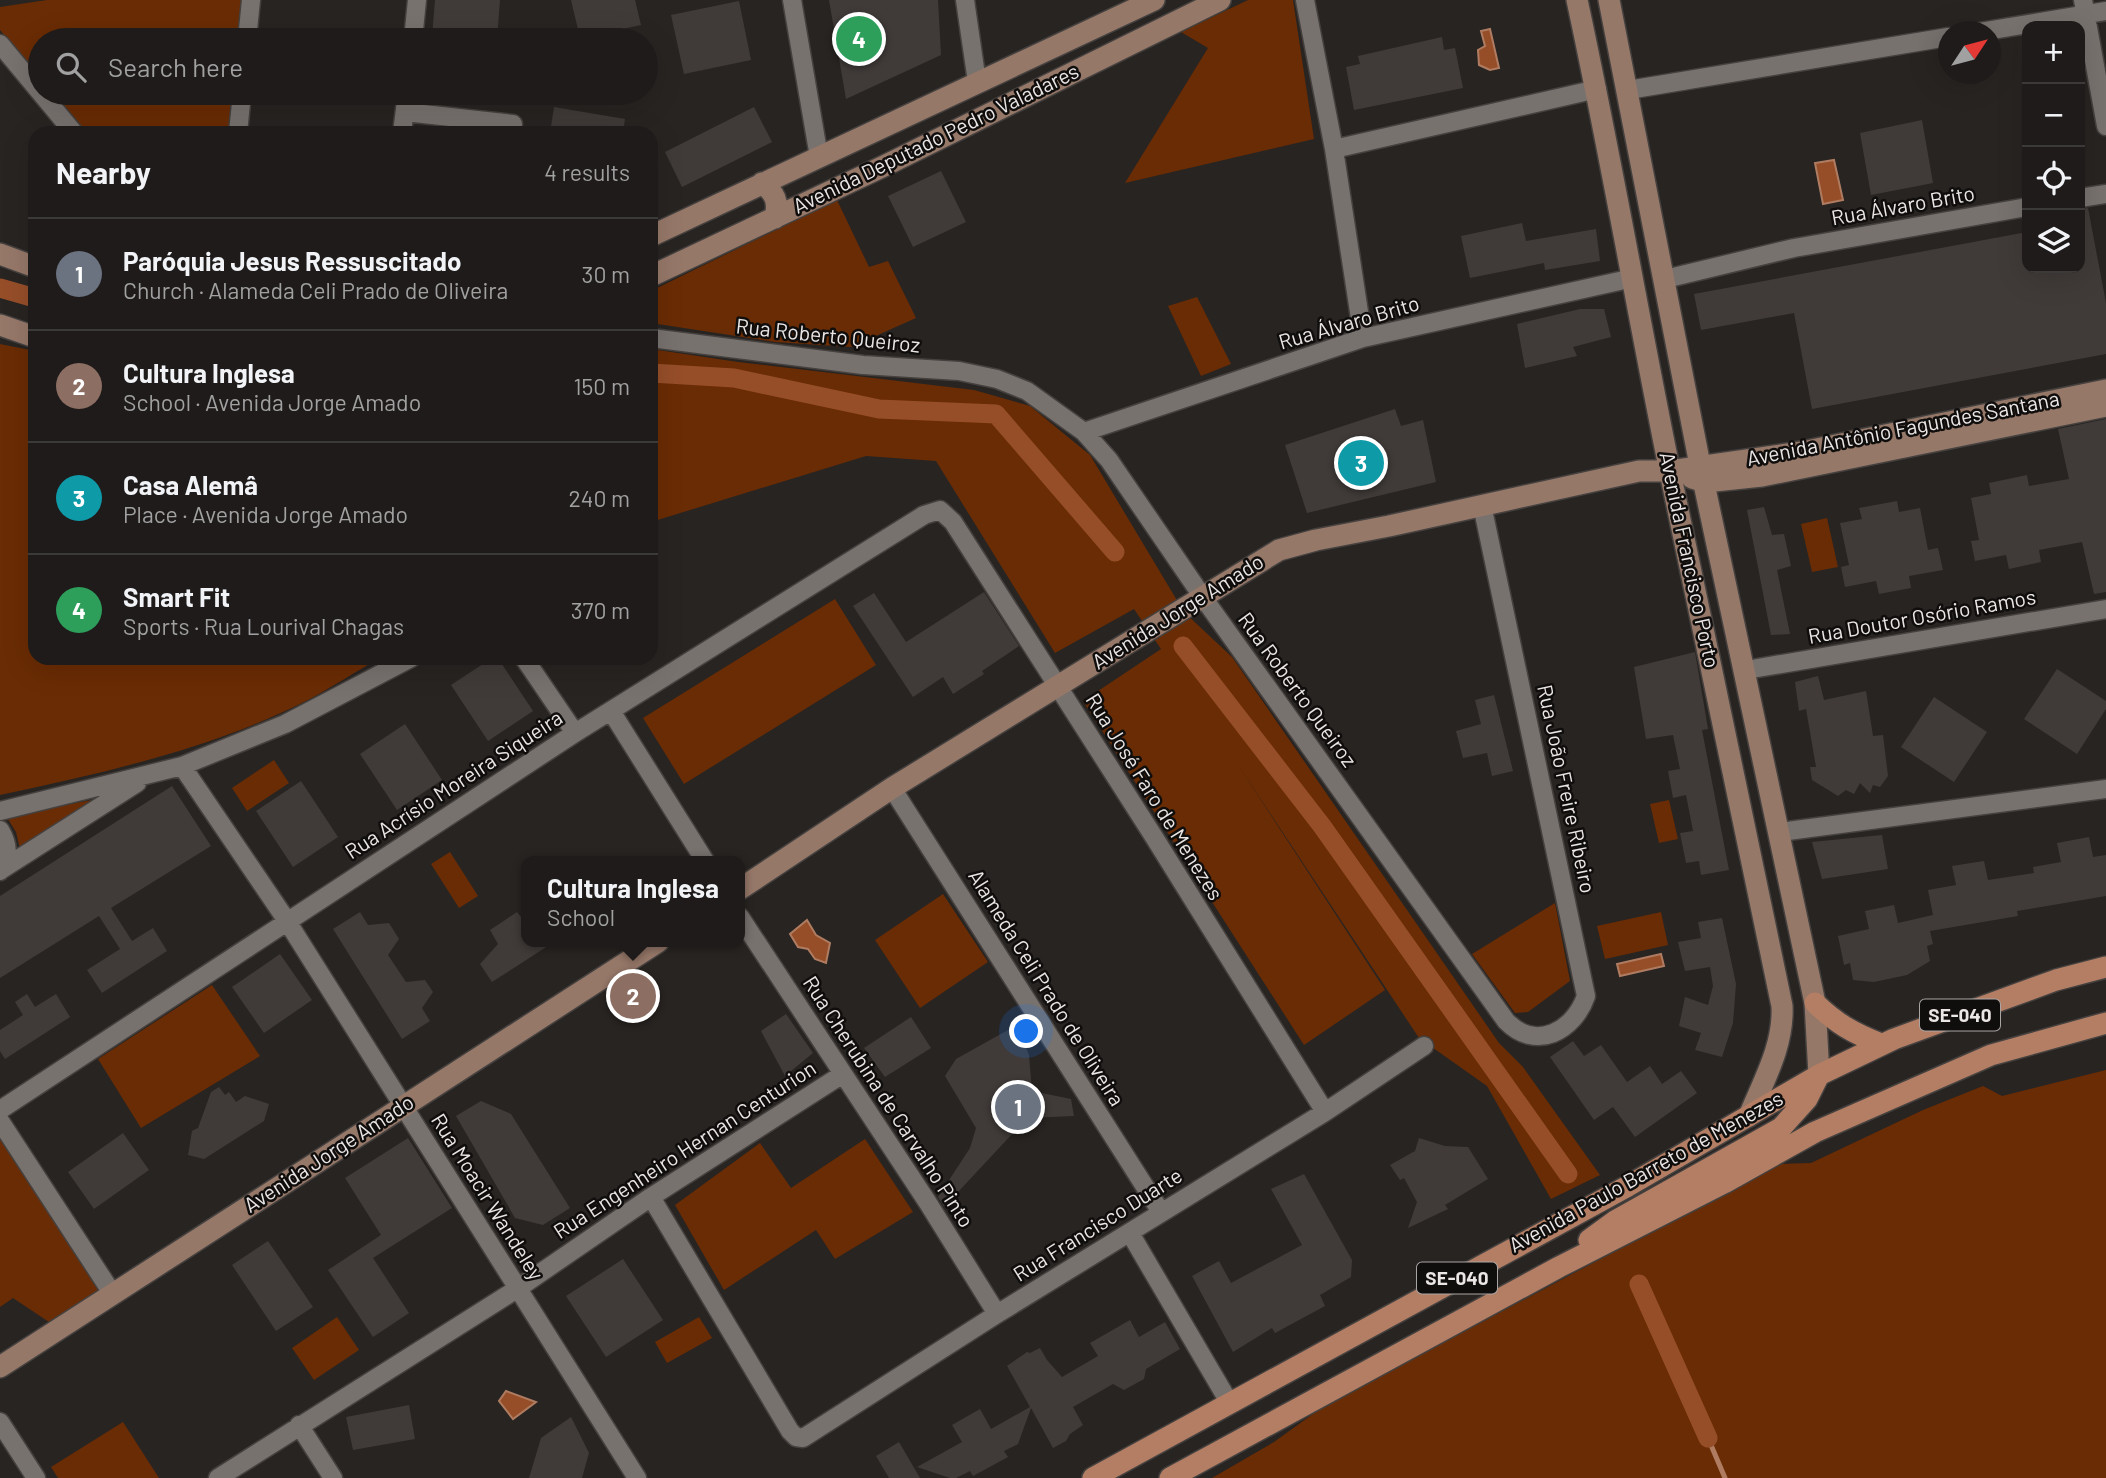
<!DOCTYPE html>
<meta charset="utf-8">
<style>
body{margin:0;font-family:Barlow,sans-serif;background:#262423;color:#f1f3f6}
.controls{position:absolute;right:21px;top:21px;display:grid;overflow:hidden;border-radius:14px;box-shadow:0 7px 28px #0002}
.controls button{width:63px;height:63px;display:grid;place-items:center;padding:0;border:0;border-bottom:2px solid #3c3939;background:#1e1b1a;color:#f1f3f6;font:35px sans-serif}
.compass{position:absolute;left:1938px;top:21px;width:63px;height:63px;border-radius:50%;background:#1e1b1a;box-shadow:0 7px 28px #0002;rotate:54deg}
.you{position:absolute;left:1027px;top:1032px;width:24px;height:24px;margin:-18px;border:5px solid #fff;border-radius:50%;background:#1a73e8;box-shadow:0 0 0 10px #1a73e833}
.badge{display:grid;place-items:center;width:46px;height:46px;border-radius:50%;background:#7c3aed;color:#fff;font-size:23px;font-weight:700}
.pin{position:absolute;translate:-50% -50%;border:4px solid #fff;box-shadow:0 2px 7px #0006}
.popup{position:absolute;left:521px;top:856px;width:224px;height:91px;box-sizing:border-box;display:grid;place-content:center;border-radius:14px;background:#1e1b1a;filter:drop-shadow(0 2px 5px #0005);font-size:23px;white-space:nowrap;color:#a1a1a2}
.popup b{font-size:26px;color:#f1f3f6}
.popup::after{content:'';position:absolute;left:50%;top:100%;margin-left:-14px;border:14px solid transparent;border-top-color:#1e1b1a}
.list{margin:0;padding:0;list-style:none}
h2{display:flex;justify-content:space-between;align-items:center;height:91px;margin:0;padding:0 28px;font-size:30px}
h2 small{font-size:23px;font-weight:400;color:#a1a1a2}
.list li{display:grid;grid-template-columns:46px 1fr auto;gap:21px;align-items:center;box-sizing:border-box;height:112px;padding:0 28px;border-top:2px solid #3c3939}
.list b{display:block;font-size:26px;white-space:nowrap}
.list p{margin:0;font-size:23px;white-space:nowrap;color:#a1a1a2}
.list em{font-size:23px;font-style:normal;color:#a1a1a2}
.icon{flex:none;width:38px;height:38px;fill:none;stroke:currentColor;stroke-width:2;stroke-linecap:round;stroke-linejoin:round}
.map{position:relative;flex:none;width:2106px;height:1478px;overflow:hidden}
.search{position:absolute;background:#1e1b1a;box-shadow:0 7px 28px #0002;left:28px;top:28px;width:630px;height:77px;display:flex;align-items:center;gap:18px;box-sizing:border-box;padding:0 24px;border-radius:38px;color:#a1a1a2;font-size:26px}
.panel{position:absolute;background:#1e1b1a;box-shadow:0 7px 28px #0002;left:28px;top:126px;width:630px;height:539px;border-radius:21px}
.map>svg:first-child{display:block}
</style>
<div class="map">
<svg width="2106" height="1478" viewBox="0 0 2106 1478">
<rect width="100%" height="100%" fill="#282422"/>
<path fill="#6a2c04" d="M 47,0 L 247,0 L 242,40 L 40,40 L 40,79 L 0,30 L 0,7 Z
M 1248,0 L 1293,0 L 1314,139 L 1125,183 L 1208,48 L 1181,32 Z
M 51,93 L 236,93 L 231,133 L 85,133 Z
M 837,200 L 869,267 L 888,261 L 916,318 L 851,347 L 775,342 L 651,323 L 651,291 Z
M 1197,297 L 1231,364 L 1201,376 L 1168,306 Z
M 0,344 L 35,351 L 35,658 L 380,658 C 355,672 331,688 306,701 C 211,749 103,773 0,795 Z
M 651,349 L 738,362 L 974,390 L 1030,406 L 1090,455 L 1184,612 L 1232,657 L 1499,1043 L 1523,1067 L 1600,1175 L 1551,1199 L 1487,1086 L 1419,1038 L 1236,762 L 1385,990 L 1304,1045 L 1083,701 L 1161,649 L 1134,609 L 1055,653 L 936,461 L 866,456 L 651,522 Z
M 1827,518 L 1838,567 L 1812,572 L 1801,524 Z
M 835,599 L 876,665 L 684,784 L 643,718 Z
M 274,760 L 289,783 L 247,811 L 232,788 Z
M 92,800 L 20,849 L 16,832 L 6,816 Z
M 1669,800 L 1678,839 L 1659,843 L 1650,804 Z
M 450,852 L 478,896 L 459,908 L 431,864 Z
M 943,894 L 988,962 L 920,1008 L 875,940 Z
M 1555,903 L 1570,981 L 1528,1012 L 1515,1013 L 1472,954 Z
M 1661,912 L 1668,945 L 1605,959 L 1597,926 Z
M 212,985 L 260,1056 L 141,1128 L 98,1059 Z
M 2106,1070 L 2106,1478 L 1212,1478 L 1274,1442 L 1324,1406 L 1779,1164 L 1811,1163 L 1923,1110 L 1983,1086 L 2002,1096 Z
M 0,1121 L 112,1293 L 58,1328 L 13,1298 L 0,1307 Z
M 865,1139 L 913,1212 L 835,1259 L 816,1230 L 724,1290 L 675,1205 L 760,1143 L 791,1188 Z
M 337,1317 L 359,1350 L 314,1380 L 292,1348 Z
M 699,1317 L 712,1338 L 667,1363 L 655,1342 Z
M 123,1422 L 159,1478 L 58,1478 L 51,1467 Z"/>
<path fill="#964e29" stroke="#af7c61" stroke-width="2" d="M 1490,29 L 1499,68 L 1490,70 L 1479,65 L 1478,50 L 1485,46 L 1481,31 Z
M 1834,160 L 1843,200 L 1823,204 L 1815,163 Z
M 807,920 L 816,935 L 830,943 L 826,963 L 815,959 L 808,949 L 798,947 L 790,934 Z
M 1661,954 L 1664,966 L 1620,976 L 1617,964 Z
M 506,1391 L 536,1402 L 513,1419 L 499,1401 Z"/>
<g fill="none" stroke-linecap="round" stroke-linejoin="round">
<path stroke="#af7c61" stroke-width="5" d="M 1708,1438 L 1725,1478"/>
<path stroke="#964e29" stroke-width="19" d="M 0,288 L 35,298
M 651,373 L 734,378 L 879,409 L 996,414 L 1115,552
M 1183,646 L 1322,826 L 1568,1174
M 1639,1284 L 1708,1438"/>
</g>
<path fill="#403b39" d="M 435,0 L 500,0 L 497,40 L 432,37 Z
M 571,0 L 635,0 L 641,25 L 580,38 Z
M 829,0 L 938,0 L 941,55 L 846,99 Z
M 739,1 L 751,60 L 684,74 L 671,15 Z
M 1442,37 L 1444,50 L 1455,48 L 1463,88 L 1354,110 L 1346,67 L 1360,64 L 1358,56 Z
M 554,107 L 625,119 L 623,133 L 550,133 Z
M 754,107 L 772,142 L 682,187 L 665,152 Z
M 1922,120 L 1933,183 L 1871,195 L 1860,133 Z
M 941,171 L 966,222 L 913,247 L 888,196 Z
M 2088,208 L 2106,303 L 2106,354 L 1812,409 L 1794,313 L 1701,330 L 1694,294 L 2027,232 L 2027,268 L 2080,268 L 2080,209 Z
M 1522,223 L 1526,241 L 1596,229 L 1600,261 L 1545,270 L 1544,263 L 1470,278 L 1461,236 Z
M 1580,309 L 1604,309 L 1611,337 L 1573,347 L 1577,356 L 1525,368 L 1517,324 Z
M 1395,409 L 1401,426 L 1423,420 L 1436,482 L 1307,513 L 1285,445 Z
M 2106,419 L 2106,592 L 2094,594 L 2082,542 L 2039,550 L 2041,562 L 2009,569 L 2006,555 L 1975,561 L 1971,541 L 1979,540 L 1971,498 L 1991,494 L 1989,483 L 2027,475 L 2029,486 L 2069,479 L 2058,429 Z
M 1897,501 L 1899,512 L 1920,508 L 1928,550 L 1938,548 L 1943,570 L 1909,576 L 1911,588 L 1879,594 L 1876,581 L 1845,587 L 1841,567 L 1849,565 L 1840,523 L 1862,519 L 1859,508 Z
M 1764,507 L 1772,535 L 1784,534 L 1791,566 L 1777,570 L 1790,634 L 1771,635 L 1747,510 Z
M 984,592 L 1019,646 L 982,671 L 984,674 L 953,694 L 943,677 L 913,697 L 853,606 L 874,593 L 906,642 Z
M 1695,652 L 1708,729 L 1702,730 L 1729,870 L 1701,875 L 1699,861 L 1686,863 L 1680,833 L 1693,831 L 1686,795 L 1673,798 L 1668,771 L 1680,769 L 1673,735 L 1646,739 L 1634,667 Z
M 492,658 L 498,658 L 533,711 L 488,741 L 451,685 Z
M 2057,669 L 2106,701 L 2106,709 L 2077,754 L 2024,719 Z
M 1818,676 L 1824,700 L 1866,691 L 1873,736 L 1883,735 L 1888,776 L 1880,787 L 1873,785 L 1870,793 L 1860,783 L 1854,794 L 1846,790 L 1838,796 L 1812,780 L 1810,767 L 1816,767 L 1806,709 L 1799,711 L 1795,682 Z
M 1494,695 L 1513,771 L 1492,776 L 1487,753 L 1463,758 L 1456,731 L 1481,724 L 1475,700 Z
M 1934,697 L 1987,732 L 1954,782 L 1901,747 Z
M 405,724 L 442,780 L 397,810 L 360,754 Z
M 301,781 L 338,837 L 293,867 L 256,811 Z
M 172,786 L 211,846 L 111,908 L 132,941 L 153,928 L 167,951 L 102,993 L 87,970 L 120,949 L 99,916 L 0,978 L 0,896 Z
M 1882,835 L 1888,869 L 1822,879 L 1812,842 Z
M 2089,837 L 2093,857 L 2106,855 L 2106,896 L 2017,911 L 2018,916 L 1930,931 L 1933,944 L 1927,946 L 1930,961 L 1907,975 L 1874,982 L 1853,980 L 1850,963 L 1844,965 L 1838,936 L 1869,929 L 1865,911 L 1894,905 L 1898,923 L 1933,915 L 1928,890 L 1956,885 L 1952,866 L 1984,861 L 1988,880 L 2034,873 L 2033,867 L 2061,862 L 2057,843 Z
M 360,912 L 368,925 L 389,923 L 399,939 L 388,955 L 406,982 L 425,980 L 433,992 L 422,1008 L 430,1021 L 402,1039 L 333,929 Z
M 517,912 L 526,923 L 526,942 L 554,942 L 492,982 L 480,964 L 498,944 L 490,930 Z
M 1722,918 L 1736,984 L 1733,1023 L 1722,1057 L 1695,1050 L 1701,1033 L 1679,1026 L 1685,997 L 1708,1005 L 1713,986 L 1710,967 L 1685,971 L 1678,942 L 1701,938 L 1698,922 Z
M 280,954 L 312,1000 L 264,1033 L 232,987 Z
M 27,994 L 35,1007 L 56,994 L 70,1017 L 5,1059 L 0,1051 L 0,1030 L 23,1015 L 15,1002 Z
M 786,1014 L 813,1053 L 785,1076 L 761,1031 Z
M 911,1017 L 931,1048 L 885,1077 L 864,1048 Z
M 1017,1025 L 1029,1055 L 1032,1091 L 1071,1099 L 1074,1116 L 1027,1118 L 944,1207 L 938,1197 L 970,1148 L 976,1128 L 945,1076 L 956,1059 Z
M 1573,1041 L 1584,1056 L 1601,1045 L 1627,1082 L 1650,1066 L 1662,1084 L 1681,1071 L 1697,1093 L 1635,1137 L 1613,1107 L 1594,1120 L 1550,1057 Z
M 219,1087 L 225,1095 L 229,1092 L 236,1102 L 245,1096 L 269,1104 L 264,1121 L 204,1159 L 188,1155 L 192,1131 L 198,1128 L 211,1092 Z
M 481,1101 L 511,1114 L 570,1208 L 543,1225 L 515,1218 L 456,1116 Z
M 123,1133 L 149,1170 L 94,1209 L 68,1172 Z
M 408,1138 L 452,1208 L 373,1258 L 409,1313 L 373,1337 L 328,1270 L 381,1235 L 345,1178 Z
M 1419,1138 L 1445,1146 L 1468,1147 L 1488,1179 L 1445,1205 L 1448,1209 L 1408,1228 L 1417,1202 L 1404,1178 L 1400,1180 L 1390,1165 L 1415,1151 Z
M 1304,1174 L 1352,1260 L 1351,1277 L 1320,1295 L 1325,1306 L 1275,1333 L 1272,1328 L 1233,1352 L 1192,1276 L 1219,1261 L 1231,1283 L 1302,1245 L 1271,1189 Z
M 268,1241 L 313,1307 L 276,1331 L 232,1265 Z
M 623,1259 L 663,1320 L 606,1357 L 566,1296 Z
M 1130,1320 L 1139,1337 L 1165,1322 L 1180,1349 L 1146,1369 L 1144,1379 L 1124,1390 L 1113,1384 L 1073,1407 L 1083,1425 L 1070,1434 L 1066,1441 L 1053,1448 L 1031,1408 L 1018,1444 L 1004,1451 L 1008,1457 L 973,1476 L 970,1471 L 956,1478 L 950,1478 L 917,1467 L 962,1442 L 952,1425 L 980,1409 L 991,1429 L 1030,1407 L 1007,1366 L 1027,1352 L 1030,1353 L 1040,1348 L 1047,1360 L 1062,1377 L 1098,1356 L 1090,1343 Z
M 409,1405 L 415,1439 L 353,1450 L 346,1417 Z
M 571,1417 L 589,1453 L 582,1478 L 529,1478 L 541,1438 Z
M 899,1442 L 920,1478 L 889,1478 L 876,1456 Z"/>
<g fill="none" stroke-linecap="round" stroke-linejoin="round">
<g stroke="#45413f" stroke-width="21">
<path id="street" d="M 792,0 L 819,157
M 965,0 L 977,82
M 1305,0 L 1334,149 L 1363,338
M 2083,0 L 2106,126
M 1980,32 L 2106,11
M 247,40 L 251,0
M 413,40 L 417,0
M 0,44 L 74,133
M 1628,90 L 1948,37
M 405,112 L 513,124
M 238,133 L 242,93
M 402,133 L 407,93
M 1334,149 L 1597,89
M 2080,198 L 2106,194
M 1665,279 L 1794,248 L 2027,207
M 651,338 L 863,365 L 959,371 L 997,379 L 1027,391 L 1084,432 L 1109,460 L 1202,596 L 1506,1021 C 1536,1052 1574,1031 1586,996 L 1482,505
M 1084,432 L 1363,338 L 1633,278
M 524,658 L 575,733
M 1746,670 L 2106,609
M 611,711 L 705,861
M 182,766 L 287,921 L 637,1478
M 892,788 L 1161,1212
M 0,811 L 182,766 L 285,724 L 411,658
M 0,830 C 9,845 9,856 0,871
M 1780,832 L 2106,789
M 1,870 L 137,783
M 740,917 L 928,1203 L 997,1314
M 0,1110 L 575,733 L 924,515 L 940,510 L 953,522 L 1154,837 L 1325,1112
M 0,1121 L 112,1293
M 651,1197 L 790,1431 L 796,1437 L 803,1438 L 997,1314 L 1325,1112 L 1424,1046
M 1130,1233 L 1229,1402
M 0,1422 L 36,1478
M 299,1425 L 333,1478
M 218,1478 L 517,1289 L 651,1197 L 843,1074"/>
</g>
<g stroke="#45413f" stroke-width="24">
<path id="secondary" d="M 1577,0 C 1611,157 1638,315 1670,472 C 1707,650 1746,827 1782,1006 C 1784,1045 1764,1080 1749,1116
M 1609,0 L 1700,465 L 1815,1003 L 1819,1075
M 762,183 C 775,193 779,201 775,218
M 651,236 L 1154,0
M 0,254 L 35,267
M 651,276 L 884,166 L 1220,0
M 0,325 L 35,337
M 1692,478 L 1705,482 L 1762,476 L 2106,406
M 740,889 L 892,788 L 1279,550 L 1316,540 L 1389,526 L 1639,471 L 1670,471 L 1802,452 L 2106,390
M 0,1367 L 658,942"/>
</g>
<g stroke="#45413f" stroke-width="24">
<path id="primary" d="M 1815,1003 C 1837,1024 1853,1033 1881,1044
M 1589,1240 L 1615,1221 L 1781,1128 L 1807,1099 L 1819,1075
M 1093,1478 L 1628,1186 L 1819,1075 L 1894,1039 L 2056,980 L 2106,967
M 1170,1478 L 1559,1267 L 1724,1183 L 1815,1132 L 1991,1055 L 2106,1023"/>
</g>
<use href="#street" stroke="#78726f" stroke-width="18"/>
<use href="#secondary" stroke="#967869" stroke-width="21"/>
<use href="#primary" stroke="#b47e64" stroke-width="21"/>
</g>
<g text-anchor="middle" stroke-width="5" stroke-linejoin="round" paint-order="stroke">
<g fill="#100e0d" stroke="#a9a5a4" stroke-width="2">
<rect x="1920" y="999.5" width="80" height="31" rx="5"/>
<rect x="1417" y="1262.5" width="80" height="31" rx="5"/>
</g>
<g font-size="19" font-weight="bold" fill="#eae6e5">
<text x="1960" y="1022">SE-040</text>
<text x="1457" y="1285">SE-040</text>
</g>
<g font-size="21" fill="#eae6e5" stroke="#100e0d">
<text transform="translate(936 139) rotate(-26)" y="7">Avenida Deputado Pedro Valadares</text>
<text transform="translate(1903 206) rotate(-10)" y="7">Rua Álvaro Brito</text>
<text transform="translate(1349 323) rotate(-16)" y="7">Rua Álvaro Brito</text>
<text transform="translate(828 336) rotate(6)" y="7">Rua Roberto Queiroz</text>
<text transform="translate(1903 429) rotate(-11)" y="7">Avenida Antônio Fagundes Santana</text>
<text transform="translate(1689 560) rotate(78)" y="7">Avenida Francisco Porto</text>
<text transform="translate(1178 612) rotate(-32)" y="7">Avenida Jorge Amado</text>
<text transform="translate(1922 617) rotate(-10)" y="7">Rua Doutor Osório Ramos</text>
<text transform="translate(1297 690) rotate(54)" y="7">Rua Roberto Queiroz</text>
<text transform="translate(454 785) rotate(-33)" y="7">Rua Acrísio Moreira Siqueira</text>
<text transform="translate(1566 789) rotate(78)" y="7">Rua João Freire Ribeiro</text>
<text transform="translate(1154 797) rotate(58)" y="7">Rua José Faro de Menezes</text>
<text transform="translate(1046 988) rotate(58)" y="7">Alameda Celi Prado de Oliveira</text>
<text transform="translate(888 1102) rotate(57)" y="7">Rua Cherubina de Carvalho Pinto</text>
<text transform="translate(685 1150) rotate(-33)" y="7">Rua Engenheiro Hernan Centurion</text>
<text transform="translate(329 1154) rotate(-33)" y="7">Avenida Jorge Amado</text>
<text transform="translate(1646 1172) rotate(-29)" y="7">Avenida Paulo Barreto de Menezes</text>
<text transform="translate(487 1197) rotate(58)" y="7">Rua Moacir Wandeley</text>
<text transform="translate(1098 1225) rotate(-32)" y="7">Rua Francisco Duarte</text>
</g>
</g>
</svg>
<div class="controls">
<button>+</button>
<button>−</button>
<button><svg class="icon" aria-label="locate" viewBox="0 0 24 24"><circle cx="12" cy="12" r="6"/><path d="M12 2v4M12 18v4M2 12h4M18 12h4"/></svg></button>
<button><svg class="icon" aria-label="layers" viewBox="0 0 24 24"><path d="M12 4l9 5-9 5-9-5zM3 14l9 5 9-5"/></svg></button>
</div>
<svg class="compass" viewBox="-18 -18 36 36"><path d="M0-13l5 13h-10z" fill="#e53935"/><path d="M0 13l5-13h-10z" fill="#a1a1a2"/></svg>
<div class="you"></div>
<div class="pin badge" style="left:1018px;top:1107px;background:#6b7280">1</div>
<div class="pin badge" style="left:633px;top:996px;background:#8d6e63">2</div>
<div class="popup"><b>Cultura Inglesa</b>School</div>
<div class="pin badge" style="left:1361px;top:463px;background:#0f9aa8">3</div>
<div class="pin badge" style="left:859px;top:39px;background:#2e9e5b">4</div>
<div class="search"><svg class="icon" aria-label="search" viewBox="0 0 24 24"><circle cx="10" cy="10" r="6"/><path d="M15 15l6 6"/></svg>Search here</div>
<section class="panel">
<h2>Nearby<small>4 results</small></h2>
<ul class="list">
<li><span class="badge" style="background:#6b7280">1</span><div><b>Paróquia Jesus Ressuscitado</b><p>Church · Alameda Celi Prado de Oliveira</p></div><em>30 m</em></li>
<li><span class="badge" style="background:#8d6e63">2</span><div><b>Cultura Inglesa</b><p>School · Avenida Jorge Amado</p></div><em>150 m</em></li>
<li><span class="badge" style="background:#0f9aa8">3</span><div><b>Casa Alemâ</b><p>Place · Avenida Jorge Amado</p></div><em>240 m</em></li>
<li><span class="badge" style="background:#2e9e5b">4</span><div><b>Smart Fit</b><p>Sports · Rua Lourival Chagas</p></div><em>370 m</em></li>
</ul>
</section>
</div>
